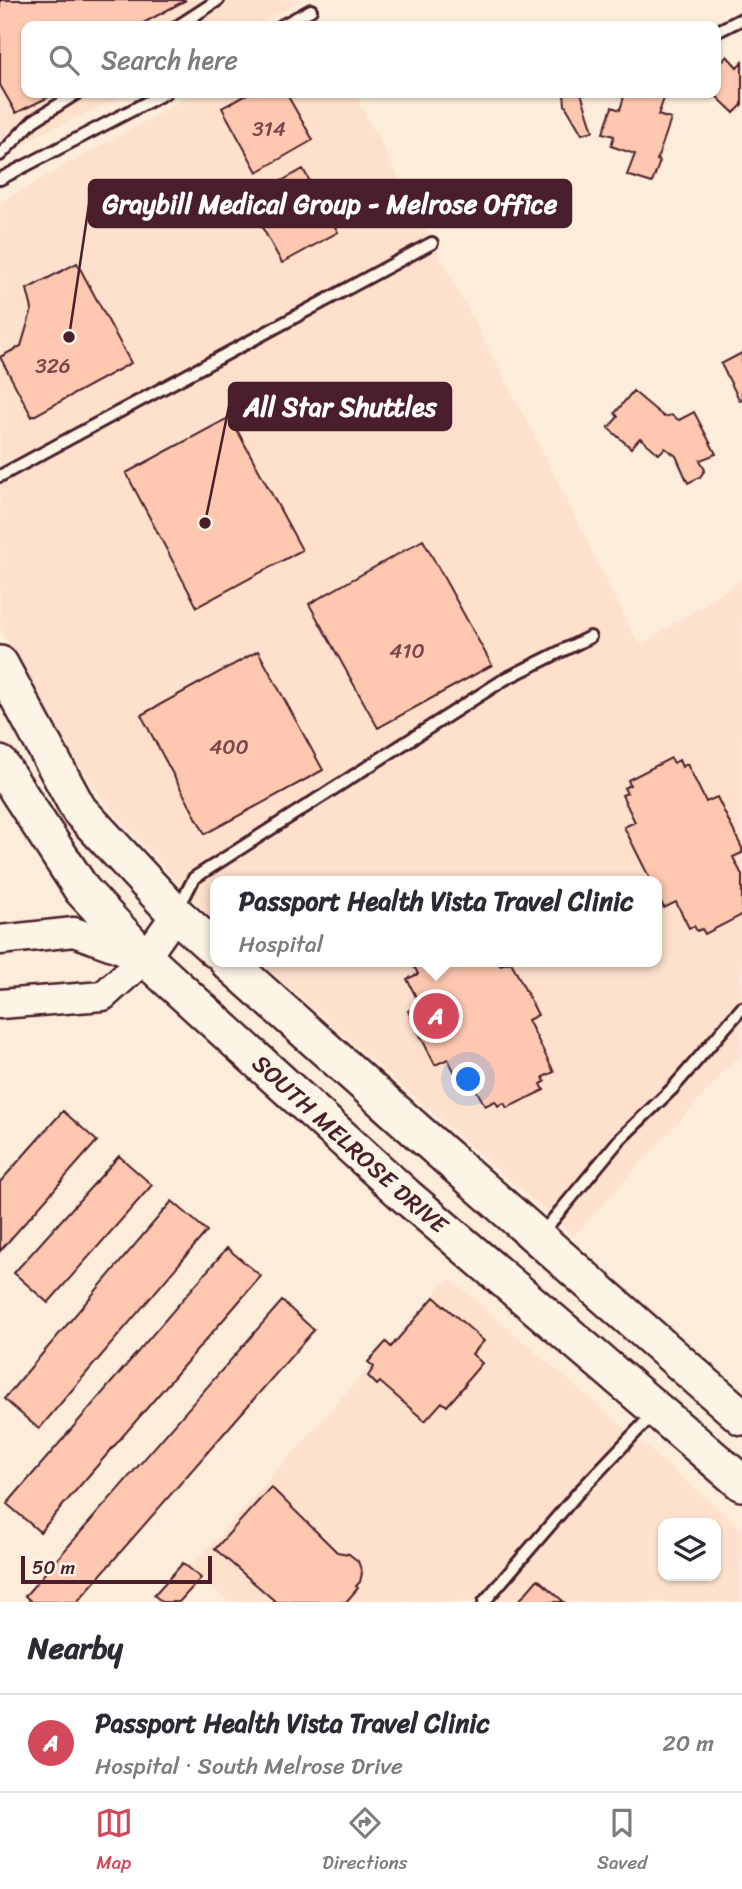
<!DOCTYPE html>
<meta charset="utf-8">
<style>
body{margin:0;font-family:Sriracha,sans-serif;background:#f7f7f7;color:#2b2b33}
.controls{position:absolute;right:21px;bottom:21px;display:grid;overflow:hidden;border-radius:14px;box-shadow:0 2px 5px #0004}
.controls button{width:63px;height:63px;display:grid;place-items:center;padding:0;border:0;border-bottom:2px solid #e1e1e2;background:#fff;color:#2b2b33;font:35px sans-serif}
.scale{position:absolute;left:21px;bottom:18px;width:191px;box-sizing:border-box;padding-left:7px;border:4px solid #4a1f2b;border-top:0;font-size:19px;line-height:24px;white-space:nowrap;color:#4a1f2b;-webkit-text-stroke:5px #fcf5e5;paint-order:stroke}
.you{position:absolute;left:469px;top:1080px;width:24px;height:24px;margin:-18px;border:5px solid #fff;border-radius:50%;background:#1a73e8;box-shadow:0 0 0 10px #1a73e833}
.badge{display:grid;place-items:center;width:46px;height:46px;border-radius:50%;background:#d1495b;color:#fff;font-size:23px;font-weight:700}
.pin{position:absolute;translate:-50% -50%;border:4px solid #fff;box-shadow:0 2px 7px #0006}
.popup{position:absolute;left:210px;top:876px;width:452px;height:91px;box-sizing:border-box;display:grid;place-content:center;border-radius:14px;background:#fff;filter:drop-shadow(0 2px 5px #0005);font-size:23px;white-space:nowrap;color:#7c7c81}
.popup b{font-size:26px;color:#2b2b33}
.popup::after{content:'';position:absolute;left:50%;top:100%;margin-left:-14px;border:14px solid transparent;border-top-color:#fff}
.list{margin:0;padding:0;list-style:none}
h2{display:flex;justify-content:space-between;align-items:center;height:91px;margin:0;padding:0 28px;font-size:30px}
h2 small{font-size:23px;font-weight:400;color:#7c7c81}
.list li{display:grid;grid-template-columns:46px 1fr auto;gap:21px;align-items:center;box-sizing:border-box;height:98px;padding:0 28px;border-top:2px solid #e1e1e2}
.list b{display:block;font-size:26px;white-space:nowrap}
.list p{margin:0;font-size:23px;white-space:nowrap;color:#7c7c81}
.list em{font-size:23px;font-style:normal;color:#7c7c81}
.icon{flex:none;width:38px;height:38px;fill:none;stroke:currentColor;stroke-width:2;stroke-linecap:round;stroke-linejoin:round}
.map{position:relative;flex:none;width:742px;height:1602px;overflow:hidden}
.search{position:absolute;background:#fff;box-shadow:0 2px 5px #0004;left:21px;right:21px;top:21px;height:77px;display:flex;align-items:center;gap:18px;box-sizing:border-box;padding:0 24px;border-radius:14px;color:#7c7c81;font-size:26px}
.sheet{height:189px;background:#fff}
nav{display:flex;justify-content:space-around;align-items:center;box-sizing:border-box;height:98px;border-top:2px solid #e1e1e2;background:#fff;font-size:19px;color:#7c7c81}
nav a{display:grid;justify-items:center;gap:4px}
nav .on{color:#d1495b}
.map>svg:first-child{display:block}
</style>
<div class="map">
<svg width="742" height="1602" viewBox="0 0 742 1602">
<rect width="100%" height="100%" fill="#fcecda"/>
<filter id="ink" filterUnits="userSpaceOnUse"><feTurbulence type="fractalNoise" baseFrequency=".0143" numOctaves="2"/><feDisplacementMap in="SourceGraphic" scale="14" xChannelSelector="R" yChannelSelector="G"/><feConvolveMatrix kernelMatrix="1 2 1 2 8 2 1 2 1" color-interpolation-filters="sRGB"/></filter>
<g filter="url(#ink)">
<path fill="#fde1cd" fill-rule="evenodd" d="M 0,0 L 302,0 L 254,26 L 26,26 L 26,93 L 131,93 L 0,152 Z
M 196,93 L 354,93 L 530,427 L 639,646 L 742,580 L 742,1052 L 574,1236 L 260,962 L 656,962 L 656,881 L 216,881 L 215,923 L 113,812 L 90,782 L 60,739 L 0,628 L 0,202 Z
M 449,1278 L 742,1529 L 742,1602 L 228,1602 L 190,1568 ZM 663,1523 L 716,1523 L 716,1576 L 663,1576 Z"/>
<path fill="#fec8b0" stroke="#4a1f2b" stroke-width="2" d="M 0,0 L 186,0 L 138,26 L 26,26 L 26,93 L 57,93 L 16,113 L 0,85 Z
M 727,56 L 737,67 L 742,62 L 742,105 L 734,113 L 713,93 L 716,93 L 716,68 Z
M 249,93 L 286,93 L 313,140 L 257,172 L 222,108 Z
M 564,93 L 581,93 L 593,131 L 582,134 L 565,105 Z
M 625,93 L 655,93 L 665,96 L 658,115 L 671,119 L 657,160 L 660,161 L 652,183 L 627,175 L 635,154 L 611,146 L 614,136 L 603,133 L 612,107 L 620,110 Z
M 303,169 L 338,232 L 282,263 L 247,200 Z
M 77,263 L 131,363 L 32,417 L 0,357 L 21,346 L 32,309 L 27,289 Z
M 742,353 L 742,400 L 740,401 L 721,364 Z
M 633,391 L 664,417 L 671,415 L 679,420 L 694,412 L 716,454 L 700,460 L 705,470 L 700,477 L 688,483 L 676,456 L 665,448 L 659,454 L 640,438 L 631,448 L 608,428 L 618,417 L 615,413 Z
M 230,417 L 302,550 L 197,607 L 126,473 Z
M 423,540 L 492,665 L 378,728 L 309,604 Z
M 258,651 L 323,770 L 205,834 L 141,715 Z
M 671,758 L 674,763 L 679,760 L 682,767 L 687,764 L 706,802 L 717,797 L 742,848 L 742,853 L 733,857 L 742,875 L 742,915 L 705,934 L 702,929 L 697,931 L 694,926 L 689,928 L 676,902 L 664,908 L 656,892 L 656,881 L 651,881 L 624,827 L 635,822 L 622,795 L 627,793 L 624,788 L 630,785 L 628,780 Z
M 412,962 L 498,962 L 500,965 L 511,962 L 538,1015 L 528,1020 L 554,1072 L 543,1077 L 545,1082 L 541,1084 L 544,1090 L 507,1108 L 504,1103 L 498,1106 L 495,1101 L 485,1106 L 471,1080 L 461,1085 L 448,1059 L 435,1065 L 408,1011 L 420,1005 L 407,979 L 418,974 Z
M 63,1111 L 97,1141 L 0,1251 L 0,1182 Z
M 119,1156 L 152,1185 L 48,1303 L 14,1273 Z
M 172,1201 L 207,1231 L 39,1429 L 4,1399 Z
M 227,1248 L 261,1276 L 40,1532 L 7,1504 Z
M 434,1297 L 484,1341 L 472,1354 L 482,1363 L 465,1383 L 466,1384 L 447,1406 L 442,1402 L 425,1421 L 380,1382 L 377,1385 L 368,1376 L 374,1367 L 368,1362 L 386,1342 L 391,1347 Z
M 282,1301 L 314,1330 L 77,1602 L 32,1602 L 25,1596 Z
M 271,1487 L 337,1552 L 349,1554 L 358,1561 L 362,1573 L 360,1582 L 356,1586 L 358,1588 L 346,1602 L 276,1602 L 215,1549 Z
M 183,1563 L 201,1578 L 179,1602 L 162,1602 L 154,1595 Z
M 538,1579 L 564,1602 L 518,1602 Z"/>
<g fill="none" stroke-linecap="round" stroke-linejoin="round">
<g stroke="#4a1f2b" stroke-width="16">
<path id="service" d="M 178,26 L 218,0
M 281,26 L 311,10
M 716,32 L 742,19
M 0,155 L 33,121 L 77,93
M 0,179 L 165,93
M 0,476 L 432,243
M 178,909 L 194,878 L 505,679 L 590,637
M 542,1233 L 620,1139 L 672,1089 L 742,1008
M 484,1602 L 577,1494 L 653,1414"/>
</g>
<g stroke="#4a1f2b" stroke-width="33">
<path id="tertiary" d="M 0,940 L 74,932 L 143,957
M 0,1004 L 103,996 L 145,958 L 176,914"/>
</g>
<g stroke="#4a1f2b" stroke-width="40">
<g id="primary">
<path d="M 0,664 L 79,810 L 176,914 L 216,950"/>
<path id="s1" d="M 0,764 L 82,890 L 145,958 L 406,1196 L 742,1483"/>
<path d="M 228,962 L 417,1131 L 742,1417"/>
</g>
</g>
<use href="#service" stroke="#fcf5e5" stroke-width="10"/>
<use href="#tertiary" stroke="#fcf5e5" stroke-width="28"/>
<use href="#primary" stroke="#fcf5e5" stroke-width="35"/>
</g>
</g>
<g text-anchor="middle" stroke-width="5" stroke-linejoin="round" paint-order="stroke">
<g font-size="21" fill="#77494c">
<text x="269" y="136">314</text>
<text x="53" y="373">326</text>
<text x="407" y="658">410</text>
<text x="229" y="754">400</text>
</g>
<g font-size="24" fill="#4a1f2b" stroke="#fcf5e5">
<text dy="8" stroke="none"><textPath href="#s1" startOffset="520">SOUTH MELROSE DRIVE</textPath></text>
</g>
</g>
<path fill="none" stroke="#4a1f2b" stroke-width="2.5" d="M69 337L89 204M205 523L229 406"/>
<g fill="#4a1f2b" stroke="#fcf5e5" stroke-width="2.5">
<circle cx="69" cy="337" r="7"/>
<circle cx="205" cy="523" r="7"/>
</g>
<g fill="#4a1f2b" stroke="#4a1f2b" stroke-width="2.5">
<rect x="89" y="180" width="482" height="47" rx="7"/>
<rect x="229" y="383" width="222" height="47" rx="7"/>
</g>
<g font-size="26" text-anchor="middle" font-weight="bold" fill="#fff">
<text x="330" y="213">Graybill Medical Group - Melrose Office</text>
<text x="340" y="416">All Star Shuttles</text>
</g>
</svg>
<div class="controls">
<button><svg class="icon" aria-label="layers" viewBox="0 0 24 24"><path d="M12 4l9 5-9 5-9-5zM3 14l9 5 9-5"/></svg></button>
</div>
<div class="scale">50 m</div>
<div class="you"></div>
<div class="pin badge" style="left:436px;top:1016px">A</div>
<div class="popup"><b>Passport Health Vista Travel Clinic</b>Hospital</div>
<div class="search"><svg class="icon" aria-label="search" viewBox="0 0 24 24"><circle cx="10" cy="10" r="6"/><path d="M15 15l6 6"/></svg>Search here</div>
</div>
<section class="sheet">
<h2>Nearby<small></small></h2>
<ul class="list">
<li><span class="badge">A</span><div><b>Passport Health Vista Travel Clinic</b><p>Hospital · South Melrose Drive</p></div><em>20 m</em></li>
</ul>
</section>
<nav>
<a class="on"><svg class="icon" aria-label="map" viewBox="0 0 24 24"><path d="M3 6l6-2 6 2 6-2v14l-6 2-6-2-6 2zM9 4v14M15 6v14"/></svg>Map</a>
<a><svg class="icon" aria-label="directions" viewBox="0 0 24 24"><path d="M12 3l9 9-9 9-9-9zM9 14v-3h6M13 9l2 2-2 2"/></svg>Directions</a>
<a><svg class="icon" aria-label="saved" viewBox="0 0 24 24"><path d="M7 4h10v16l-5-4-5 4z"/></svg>Saved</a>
</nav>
